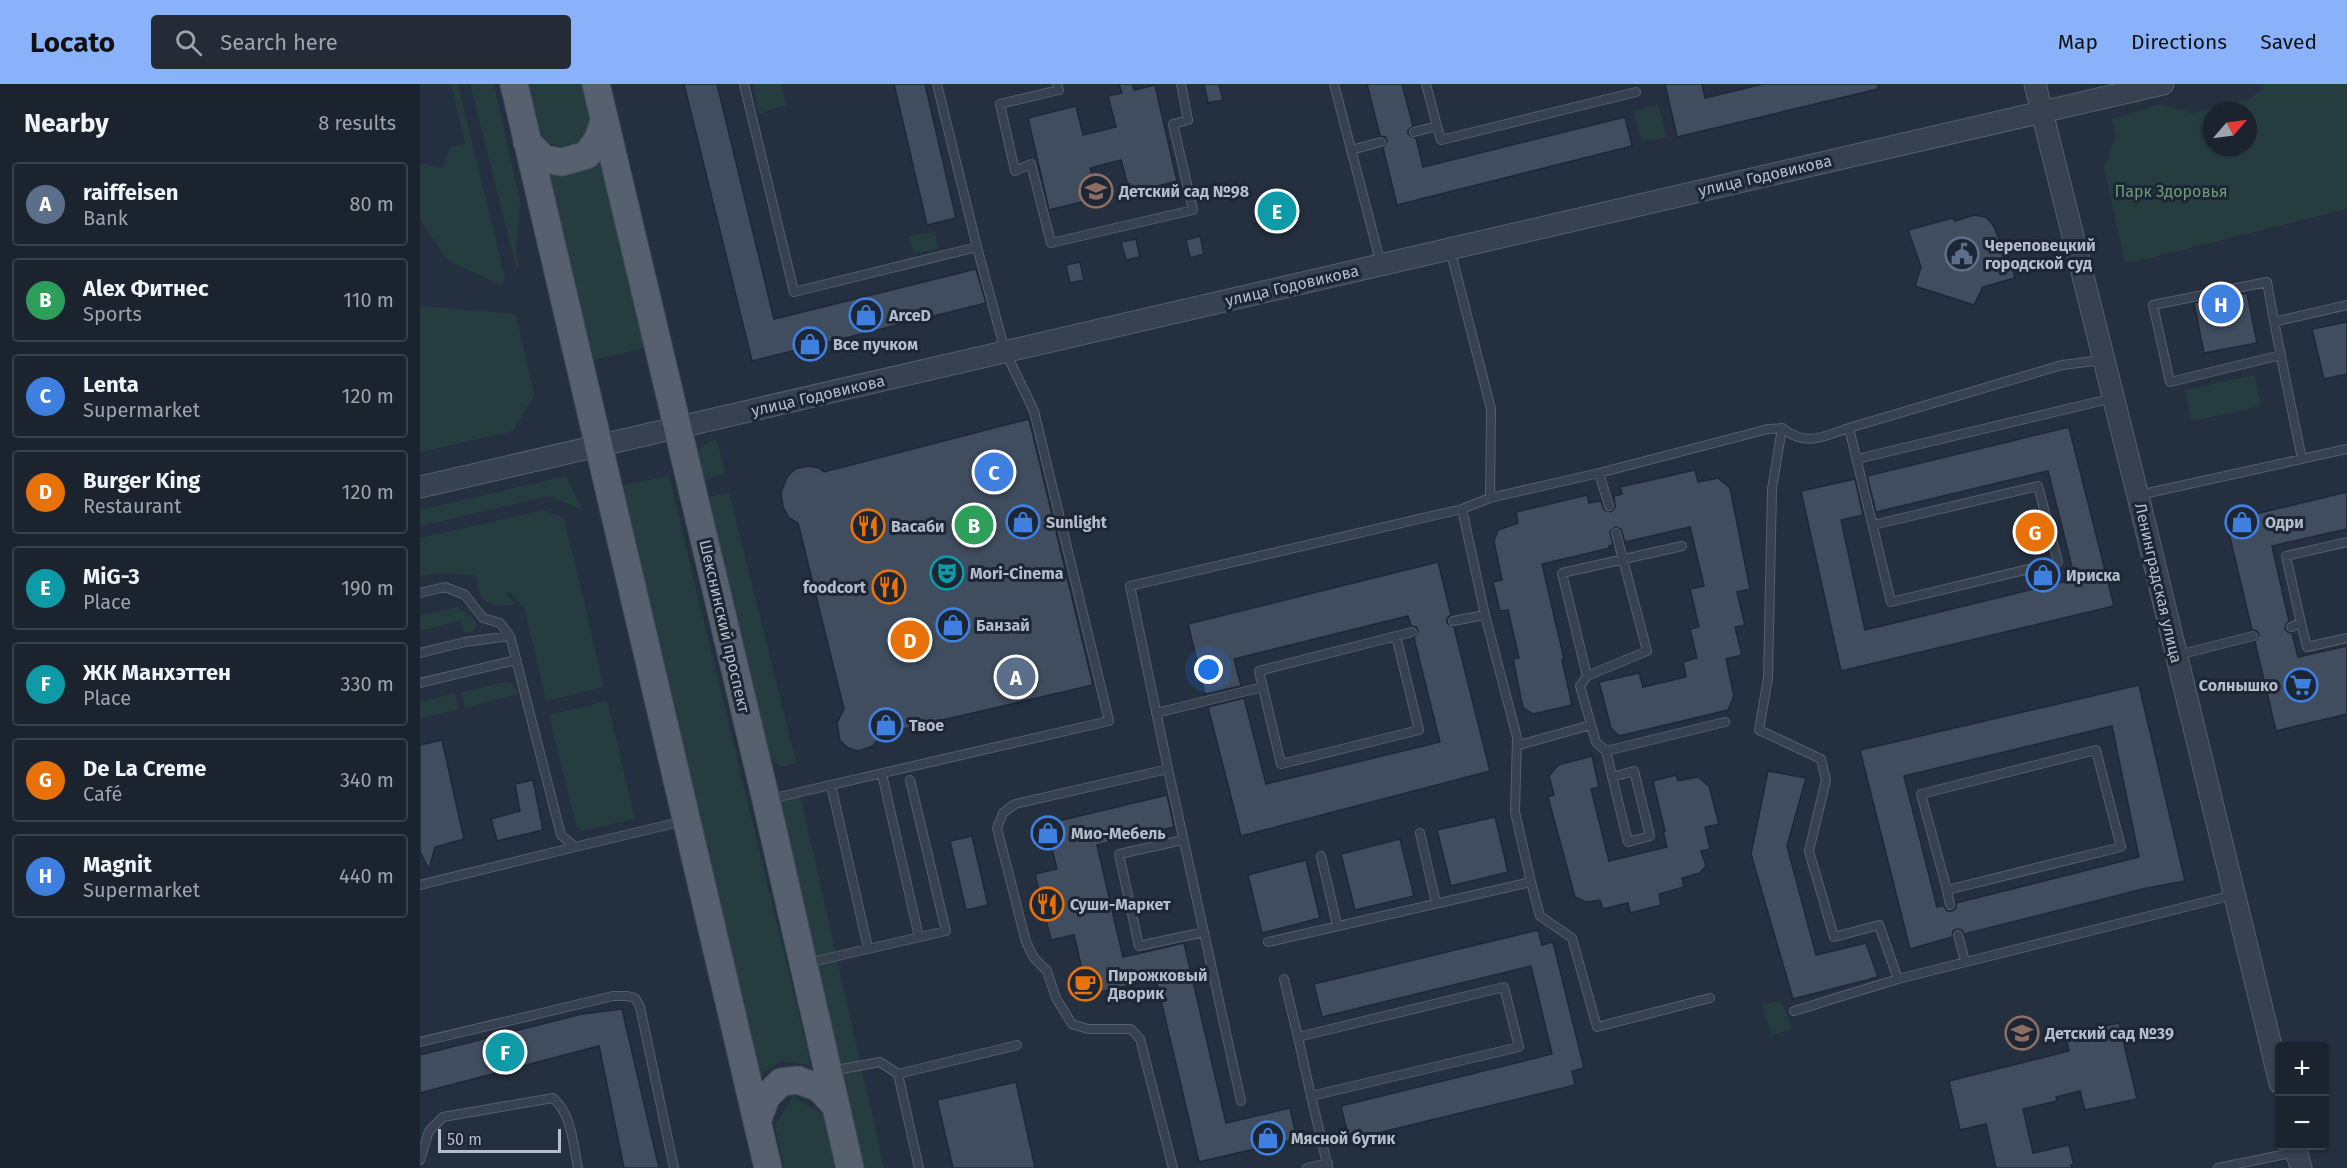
<!DOCTYPE html>
<meta charset="utf-8">
<style>
body{margin:0;font-family:"Fira Sans",sans-serif;background:#242b37;color:#f1f3f6}
.controls{position:absolute;right:18px;bottom:18px;display:grid;overflow:hidden;border-radius:6px;box-shadow:0 2px 4px #0004}
.controls button{width:54px;height:54px;display:grid;place-items:center;padding:0;border:0;border-bottom:2px solid #39404b;background:#1b232f;color:#f1f3f6;font:30px sans-serif}
.compass{position:absolute;left:1783px;top:18px;width:54px;height:54px;border-radius:50%;background:#1b232f;box-shadow:0 2px 4px #0004;rotate:62deg}
.scale{position:absolute;left:18px;bottom:15px;width:123px;box-sizing:border-box;padding-left:6px;border:3px solid #b5bcca;border-top:0;font-size:16px;line-height:21px;white-space:nowrap;color:#b5bcca;-webkit-text-stroke:4px #1d2634;paint-order:stroke}
.you{position:absolute;left:789px;top:586px;width:21px;height:21px;margin:-15px;border:4px solid #fff;border-radius:50%;background:#1a73e8;box-shadow:0 0 0 9px #1a73e833}
.badge{display:grid;place-items:center;width:39px;height:39px;border-radius:50%;background:#8ab2fa;color:#fff;font-size:20px;font-weight:700}
.pin{position:absolute;translate:-50% -50%;border:3px solid #fff;box-shadow:0 2px 6px #0006}
.list{margin:0;padding:0;list-style:none}
h2{display:flex;justify-content:space-between;align-items:center;height:78px;margin:0;padding:0 24px;font-size:26px}
h2 small{font-size:20px;font-weight:400;color:#a0a4aa}
.list li{display:grid;grid-template-columns:39px 1fr auto;gap:18px;align-items:center;box-sizing:border-box;height:84px;margin:0 12px 12px;padding:0 12px;border:2px solid #39404b;border-radius:6px}
.list b{display:block;font-size:22px;white-space:nowrap}
.list p{margin:0;font-size:20px;white-space:nowrap;color:#a0a4aa}
.list em{font-size:20px;font-style:normal;color:#a0a4aa}
.icon{flex:none;width:33px;height:33px;fill:none;stroke:currentColor;stroke-width:2;stroke-linecap:round;stroke-linejoin:round}
.map{position:relative;flex:none;width:1927px;height:1084px;overflow:hidden}
header{display:flex;align-items:center;gap:36px;box-sizing:border-box;height:84px;padding:0 30px;background:#8ab2fa;color:#111}
header strong{font-size:28px}
nav{display:flex;gap:33px;margin-inline-start:auto;font-size:21px}
.search{width:420px;height:54px;background:#242b37;display:flex;align-items:center;gap:15px;box-sizing:border-box;padding:0 21px;border-radius:6px;color:#a0a4aa;font-size:22px}
main{display:flex}
aside{flex:1;background:#1b232f}
.map>svg:first-child{display:block}
</style>
<header>
<strong>Locato</strong>
<div class="search"><svg class="icon" aria-label="search" viewBox="0 0 24 24"><circle cx="10" cy="10" r="6"/><path d="M15 15l6 6"/></svg>Search here</div>
<nav><a>Map</a><a>Directions</a><a>Saved</a></nav>
</header>
<main>
<aside>
<h2>Nearby<small>8 results</small></h2>
<ul class="list">
<li><span class="badge" style="background:#5c6f8a">A</span><div><b>raiffeisen</b><p>Bank</p></div><em>80 m</em></li>
<li><span class="badge" style="background:#2e9e5b">B</span><div><b>Alex Фитнес</b><p>Sports</p></div><em>110 m</em></li>
<li><span class="badge" style="background:#3f7fe0">C</span><div><b>Lenta</b><p>Supermarket</p></div><em>120 m</em></li>
<li><span class="badge" style="background:#e8710a">D</span><div><b>Burger King</b><p>Restaurant</p></div><em>120 m</em></li>
<li><span class="badge" style="background:#0f9aa8">E</span><div><b>MiG-3</b><p>Place</p></div><em>190 m</em></li>
<li><span class="badge" style="background:#0f9aa8">F</span><div><b>ЖК Манхэттен</b><p>Place</p></div><em>330 m</em></li>
<li><span class="badge" style="background:#e8710a">G</span><div><b>De La Creme</b><p>Café</p></div><em>340 m</em></li>
<li><span class="badge" style="background:#3f7fe0">H</span><div><b>Magnit</b><p>Supermarket</p></div><em>440 m</em></li>
</ul>
</aside>
<div class="map">
<svg width="1927" height="1084" viewBox="0 0 1927 1084">
<rect width="100%" height="100%" fill="#242f3f"/>
<path fill="#263d40" fill-rule="evenodd" d="M 31,0 L 38,0 L 85,195 L 81,201 L 30,178 L 23,170 L 0,135 L 0,79 L 22,84 L 30,64 L 45,60 Z
M 50,0 L 74,0 L 100,118 L 96,169 L 99,183 L 96,184 Z
M 107,0 L 165,0 L 173,36 L 163,56 C 114,77 115,36 107,0 Z
M 333,0 L 361,0 L 366,21 L 339,30 Z
M 1846,0 L 1927,0 L 1927,125 L 1705,180 L 1684,83 L 1696,51 L 1692,35 L 1741,20 L 1772,29 L 1832,14 ZM 1792,27 L 1828,27 L 1828,63 L 1792,63 Z
M 1238,20 L 1246,53 L 1222,58 L 1213,27 Z
M 180,75 L 224,264 L 174,276 L 120,80 Z
M 515,148 L 518,164 L 494,170 L 489,152 Z
M 0,222 L 96,230 L 114,311 L 93,347 L 0,368 Z
M 1835,291 L 1841,322 L 1772,337 L 1765,306 Z
M 297,355 L 305,389 L 283,397 C 278,375 271,363 297,355 Z
M 146,392 L 162,426 L 129,412 L 0,442 L 0,426 Z
M 249,392 L 391,981 L 362,977 L 341,990 L 200,402 Z
M 309,409 L 376,679 L 361,683 L 350,675 L 288,413 Z
M 123,426 L 144,434 L 184,603 L 126,617 L 105,526 L 90,508 L 85,510 L 96,520 C 67,524 59,520 56,491 L 17,489 L 0,492 L 0,454 Z
M 37,523 L 53,534 L 57,541 L 54,546 L 49,549 L 43,547 L 40,537 L 0,547 L 0,532 Z
M 85,598 L 93,601 L 99,610 L 45,624 L 41,608 Z
M 35,609 L 39,625 L 0,635 L 0,618 Z
M 187,617 L 215,735 L 161,747 L 157,744 L 129,631 Z
M 380,711 L 416,869 L 388,876 L 353,717 Z
M 417,875 L 464,1084 L 435,1084 L 390,882 Z
M 1361,916 L 1372,945 L 1352,951 L 1342,922 Z
M 373,1012 L 404,1031 L 417,1084 L 364,1084 L 355,1041 Z"/>
<path fill="#404d5f" stroke="#1f2836" stroke-width="1.5" fill-rule="evenodd" d="M 264,0 L 297,0 L 354,235 L 556,185 L 566,219 L 332,277 Z
M 474,0 L 505,0 L 536,134 L 507,141 Z
M 699,0 L 712,0 L 714,6 L 735,1 L 757,97 L 710,109 L 701,76 L 670,84 L 678,114 L 629,126 L 608,34 L 656,22 L 663,51 L 696,43 L 688,12 L 702,9 Z
M 784,0 L 799,0 L 803,16 L 788,19 Z
M 947,0 L 982,0 L 993,42 L 988,46 L 988,50 L 996,54 L 1003,83 L 1205,33 L 1212,62 L 977,121 L 963,64 L 967,57 L 965,53 L 960,52 Z
M 1245,0 L 1282,0 L 1285,14 L 1343,0 L 1458,0 L 1458,5 L 1257,53 Z
M 1554,131 L 1566,133 L 1573,141 L 1580,157 L 1584,156 L 1595,194 L 1563,203 L 1554,221 L 1495,202 L 1501,183 L 1488,146 L 1533,134 L 1535,137 Z
M 780,152 L 784,170 L 770,174 L 766,156 Z
M 716,155 L 720,173 L 706,176 L 701,158 Z
M 660,178 L 664,196 L 650,199 L 646,181 Z
M 1827,209 L 1837,259 L 1784,269 L 1774,219 Z
M 1927,238 L 1927,290 L 1904,295 L 1892,245 Z
M 609,335 L 673,601 L 462,650 L 453,662 L 438,667 L 428,664 L 420,657 L 417,639 L 424,625 L 378,439 L 369,434 L 363,423 L 361,409 L 367,393 L 375,385 L 388,382 L 399,384 L 404,388 Z
M 1649,343 L 1694,522 L 1421,587 L 1381,407 L 1435,395 L 1443,431 L 1421,436 L 1445,546 L 1655,495 L 1628,387 L 1456,428 L 1447,392 Z
M 1275,386 L 1278,398 L 1298,394 L 1310,404 L 1330,505 L 1317,508 L 1325,541 L 1315,543 L 1322,571 L 1306,575 L 1314,612 L 1308,626 L 1199,652 L 1191,644 L 1179,598 L 1219,589 L 1223,603 L 1266,593 L 1263,578 L 1277,574 L 1270,545 L 1279,543 L 1270,505 L 1284,502 L 1270,443 L 1205,458 L 1201,445 L 1195,443 L 1190,448 L 1193,461 L 1189,462 L 1190,464 L 1122,480 L 1144,575 L 1142,576 L 1152,621 L 1113,630 L 1103,624 L 1093,575 L 1099,574 L 1088,526 L 1080,527 L 1073,498 L 1082,496 L 1074,457 L 1078,446 L 1098,439 L 1096,428 L 1167,411 L 1169,419 L 1181,417 L 1184,426 L 1191,428 L 1195,423 L 1194,412 L 1202,410 L 1200,403 Z
M 1927,408 L 1927,445 L 1852,462 L 1869,537 L 1866,540 L 1865,545 L 1868,548 L 1872,549 L 1878,573 L 1927,562 L 1927,630 L 1856,647 L 1835,558 L 1839,551 L 1837,547 L 1832,546 L 1806,437 Z
M 1018,478 L 1031,531 L 1027,534 L 1027,539 L 1034,543 L 1070,687 L 821,752 L 788,623 L 824,614 L 846,700 L 1020,658 L 994,554 L 998,547 L 996,543 L 991,542 L 988,532 L 814,575 L 821,602 L 785,610 L 768,540 Z
M 1719,601 L 1765,797 L 1727,804 L 1544,850 L 1542,846 L 1537,845 L 1533,847 L 1532,853 L 1490,865 L 1440,666 ZM 1692,642 L 1719,773 L 1536,819 L 1536,824 L 1532,827 L 1527,827 L 1524,822 L 1517,823 L 1484,692 Z
M 22,656 L 44,755 L 15,763 L 9,785 L 0,768 L 0,661 Z
M 1172,672 L 1179,703 L 1171,705 L 1189,777 L 1247,763 L 1243,747 L 1245,747 L 1233,697 L 1256,691 L 1258,697 L 1278,693 L 1289,702 L 1299,740 L 1285,743 L 1290,765 L 1281,767 L 1286,782 L 1280,789 L 1262,794 L 1264,803 L 1239,810 L 1241,821 L 1210,829 L 1208,819 L 1183,825 L 1180,816 L 1166,818 L 1155,813 L 1128,713 L 1134,711 L 1129,692 L 1138,681 Z
M 1348,687 L 1386,694 L 1367,762 L 1396,871 L 1446,859 L 1458,893 L 1373,915 L 1331,770 Z
M 113,696 L 123,746 L 77,757 L 71,735 L 100,727 L 95,700 Z
M 747,711 L 754,743 L 677,761 L 703,873 L 764,859 L 806,1039 L 870,1024 L 877,1055 L 779,1078 L 736,895 L 668,911 L 654,851 L 631,856 L 615,790 L 637,785 L 626,740 Z
M 1075,733 L 1088,788 L 1031,802 L 1017,746 Z
M 552,752 L 568,821 L 546,826 L 530,757 Z
M 980,755 L 994,812 L 935,826 L 921,770 Z
M 886,776 L 900,834 L 842,849 L 828,791 Z
M 1118,846 L 1122,861 L 1133,858 L 1164,984 L 1152,987 L 1155,1001 L 929,1056 L 921,1022 L 1132,970 L 1111,882 L 902,933 L 894,900 Z
M 202,925 L 239,1084 L 204,1084 L 179,962 L 0,1009 L 0,971 L 162,930 Z
M 1699,939 L 1717,1015 L 1665,1026 L 1660,1007 L 1636,1013 L 1637,1017 L 1603,1025 L 1613,1069 L 1649,1061 L 1654,1081 L 1651,1081 L 1652,1084 L 1576,1084 L 1566,1040 L 1540,1046 L 1529,997 L 1649,967 L 1646,955 L 1677,948 L 1676,944 Z
M 596,998 L 615,1084 L 533,1084 L 517,1016 Z"/>
<g fill="none" stroke-linecap="round" stroke-linejoin="round">
<g stroke="#565f6d" stroke-width="10">
<path id="service" d="M 324,0 L 374,208 L 557,163
M 637,0 L 639,6 L 580,20 L 595,87 L 611,80 L 631,159 L 773,126 L 753,40 L 768,36 L 761,0
M 914,0 L 961,180
M 1017,42 L 1021,56 L 1216,8
M 994,48 L 1017,42 L 1006,0
M 931,66 L 961,58
M 1030,165 L 1071,325 L 1070,414 L 1179,389 L 1348,345 L 1362,344 L 1352,405 L 1348,594 L 1339,646 L 1401,675 L 1406,696 L 1389,767 L 1414,853 L 1459,841 L 1478,895
M 1854,238 L 1927,221
M 1861,271 L 1750,298 L 1733,221 L 1847,198 C 1857,257 1870,316 1882,375
M 1362,344 C 1386,363 1402,353 1429,344 L 1471,518 L 1638,478 L 1618,402 L 1453,441
M 1429,344 L 1642,281 L 1683,276
M 1437,375 L 1693,314
M 1179,389 L 1189,422
M 1719,411 L 1927,365
M 1070,414 L 1042,425 L 1065,531 L 1099,661 L 1171,641
M 0,509 L 25,503 L 45,511 L 63,534 L 80,539 L 90,552 L 141,751 L 155,763 L 264,737
M 1033,537 L 1065,531
M 1881,539 L 1887,563 L 1927,554
M 1871,543 L 1881,539 L 1866,472 L 1927,458
M 976,552 L 999,646 L 861,680 L 839,587 L 992,548
M 0,569 L 45,558 L 90,552
M 1758,571 L 1833,552
M 1167,592 L 1227,567 L 1196,449
M 0,599 L 96,576
M 736,629 L 843,603
M 1186,667 L 1305,638
M 748,685 L 710,502 L 1042,425
M 462,690 L 499,853
M 1192,693 L 1214,687 L 1230,752 L 1208,758 L 1186,667 L 1176,658 L 1160,602 L 1167,592 L 1142,489 L 1262,462
M 411,701 L 448,864
M 350,715 L 689,637 L 614,327 L 585,267 L 557,163 L 517,0
M 1000,749 L 1016,819
M 763,756 L 699,770 L 719,862 L 784,848
M 901,772 L 917,841
M 1111,798 L 1120,832 L 1152,854 L 1177,943 L 1290,914
M 0,801 L 155,763
M 1527,806 L 1501,710 L 1676,666 L 1701,763 L 1527,806 L 1530,821
M 1538,851 L 1545,877
M 848,858 L 1111,798 L 1095,728 L 1097,654
M 387,879 L 526,847 L 490,696
M 864,895 L 878,953
M 1374,927 L 1478,895 L 1813,811
M 0,958 L 193,912 L 207,912 L 215,914 L 220,923 L 254,1084
M 411,987 L 460,978 L 478,990 L 597,961
M 478,990 L 499,1084
M 891,1012 L 878,953 L 1084,903 L 1099,963 L 891,1012 L 908,1084
M 0,1076 L 9,1047 L 23,1033 L 133,1014 C 152,1030 153,1061 158,1084
M 753,1084 L 720,955 L 711,945 L 668,945 L 652,940 L 636,914 L 627,887 L 614,874 L 606,858 L 577,744 L 583,729 L 595,720 L 748,685 L 821,1017
M 887,1084 L 908,1079
M 1798,1084 L 1876,1068"/>
</g>
<g stroke="#565f6d" stroke-width="23">
<path id="tertiary" d="M 1615,0 L 1718,412 L 1860,999
M 0,403 L 1743,0
M 1875,1062 L 1881,1084"/>
</g>
<g stroke="#424a58" stroke-width="29">
<path id="primary" d="M 94,0 L 348,1084
M 176,0 L 346,716 L 430,1084
M 107,58 L 124,75 L 142,78 L 167,71 L 178,55 L 184,37
M 337,1038 L 346,1013 L 361,998 L 378,996 L 399,1004 L 416,1022"/>
</g>
<use href="#service" stroke="#38414f" stroke-width="8"/>
<use href="#tertiary" stroke="#38414f" stroke-width="21"/>
<use href="#primary" stroke="#56606f" stroke-width="27"/>
</g>
<defs>
<g id="school-ring" transform="scale(1.725)"><circle r="9.5" fill="#1d2634" stroke="#8d6e63" stroke-width="1.5"/><path d="M0-5L7-2L0 1L-7-2ZM-4 1L0 2.5L4 1V4Q0 6-4 4Z" fill="#8d6e63"/></g>
<g id="civic-ring" transform="scale(1.725)"><circle r="9.5" fill="#1d2634" stroke="#5c6f8a" stroke-width="1.5"/><path d="M-.6-6.5H3V-4.5H.6V-3L4-1V1h2V6H-6V1h2V-1L-.6-3ZM-1.2 2.5V6h2.4V2.5Z" fill="#5c6f8a"/></g>
<g id="shop-ring" transform="scale(1.725)"><circle r="9.5" fill="#1d2634" stroke="#3f7fe0" stroke-width="1.5"/><path d="M-5-2.5h2.3a2.7 3.5 0 0 1 5.4 0H5L5.5 6h-11ZM-1.5-2.5h3a1.5 2.3 0 0 0-3 0Z" fill="#3f7fe0"/></g>
<g id="restaurant-ring" transform="scale(1.725)"><circle r="9.5" fill="#1d2634" stroke="#e8710a" stroke-width="1.5"/><path d="M-5-6h1v4h1v-4h1v4h1v-4h1v5L-1.5 .5V6h-2V.5L-5-1ZM5-6V6H3V1.5H1.5Q1.5-4 5-6Z" fill="#e8710a"/></g>
<g id="theatre-ring" transform="scale(1.725)"><circle r="9.5" fill="#1d2634" stroke="#0f9aa8" stroke-width="1.5"/><path d="M-5-5.5Q0-4 5-5.5V0Q5 5 0 6Q-5 5-5 0ZM-3.3-2.5H-1v1.5H-3.3ZM1-2.5H3.3v1.5H1ZM-2.8 1Q0 5.5 2.8 1Z" fill="#0f9aa8"/></g>
<g id="supermarket-ring" transform="scale(1.725)"><circle r="9.5" fill="#1d2634" stroke="#3f7fe0" stroke-width="1.5"/><path d="M-6-5.5h2.5l.6 2H6L4.5 2H-2.5L-4.4-4H-6ZM-1.5 3.2a1.3 1.3 0 1 0 .1 0ZM3 3.2a1.3 1.3 0 1 0 .1 0Z" fill="#3f7fe0"/></g>
<g id="cafe-ring" transform="scale(1.725)"><circle r="9.5" fill="#1d2634" stroke="#e8710a" stroke-width="1.5"/><path d="M-5.5-4.5H6V0H3Q3 3.5 0 3.5H-2.5Q-5.5 3.5-5.5 0ZM3-3.2v2h1.7v-2ZM-6 4.5H4V6H-6Z" fill="#e8710a"/></g>
</defs>
<g fill-rule="evenodd">
<use href="#school-ring" x="676" y="107"/>
<use href="#civic-ring" x="1542" y="170"/>
<use href="#shop-ring" x="446" y="231"/>
<use href="#shop-ring" x="390" y="260"/>
<use href="#shop-ring" x="603" y="438"/>
<use href="#shop-ring" x="1822" y="438"/>
<use href="#restaurant-ring" x="448" y="442"/>
<use href="#theatre-ring" x="527" y="489"/>
<use href="#shop-ring" x="1623" y="491"/>
<use href="#restaurant-ring" x="469" y="503"/>
<use href="#shop-ring" x="533" y="541"/>
<use href="#supermarket-ring" x="1881" y="601"/>
<use href="#shop-ring" x="466" y="641"/>
<use href="#shop-ring" x="628" y="749"/>
<use href="#restaurant-ring" x="627" y="820"/>
<use href="#cafe-ring" x="665" y="900"/>
<use href="#school-ring" x="1602" y="949"/>
<use href="#shop-ring" x="848" y="1054"/>
</g>
<g text-anchor="middle" stroke-width="6" stroke-linejoin="round" paint-order="stroke">
<g font-size="16" fill="#b5bcca" stroke="#1d2634">
<text transform="translate(1345 91) rotate(-13)" y="6">улица Годовикова</text>
<text transform="translate(872 201) rotate(-13)" y="6">улица Годовикова</text>
<text transform="translate(398 311) rotate(-13)" y="6">улица Годовикова</text>
<text transform="translate(1739 499) rotate(77)" y="6">Ленинградская улица</text>
<text transform="translate(305 542) rotate(77)" y="6">Шекснинский проспект</text>
</g>
<g font-size="16" font-weight="bold" fill="#b5bcca" stroke="#1d2634" text-anchor="start">
<text x="699" y="113">Детский сад №98</text>
<text x="1565" y="167">Череповецкий<tspan x="1565" dy="18">городской суд</tspan></text>
<text x="469" y="237">ArceD</text>
<text x="413" y="266">Все пучком</text>
<text x="626" y="444">Sunlight</text>
<text x="1845" y="444">Одри</text>
<text x="471" y="448">Васаби</text>
<text x="550" y="495">Mori-Cinema</text>
<text x="1646" y="497">Ириска</text>
<text x="446" y="509" text-anchor="end">foodcort</text>
<text x="556" y="547">Банзай</text>
<text x="1858" y="607" text-anchor="end">Солнышко</text>
<text x="489" y="647">Твое</text>
<text x="651" y="755">Мио-Мебель</text>
<text x="650" y="826">Суши-Маркет</text>
<text x="688" y="897">Пирожковый<tspan x="688" dy="18">Дворик</tspan></text>
<text x="1625" y="955">Детский сад №39</text>
<text x="871" y="1060">Мясной бутик</text>
</g>
<g font-size="16" fill="#6b9b77" stroke="#1d2634">
<text x="1751" y="113">Парк Здоровья</text>
</g>
</g>
</svg>
<div class="controls">
<button>+</button>
<button>−</button>
</div>
<svg class="compass" viewBox="-18 -18 36 36"><path d="M0-13l5 13h-10z" fill="#e53935"/><path d="M0 13l5-13h-10z" fill="#a0a4aa"/></svg>
<div class="scale">50 m</div>
<div class="you"></div>
<div class="pin badge" style="left:596px;top:593px;background:#5c6f8a">A</div>
<div class="pin badge" style="left:554px;top:441px;background:#2e9e5b">B</div>
<div class="pin badge" style="left:574px;top:388px;background:#3f7fe0">C</div>
<div class="pin badge" style="left:490px;top:556px;background:#e8710a">D</div>
<div class="pin badge" style="left:857px;top:127px;background:#0f9aa8">E</div>
<div class="pin badge" style="left:85px;top:968px;background:#0f9aa8">F</div>
<div class="pin badge" style="left:1615px;top:448px;background:#e8710a">G</div>
<div class="pin badge" style="left:1801px;top:220px;background:#3f7fe0">H</div>
</div>
</main>
